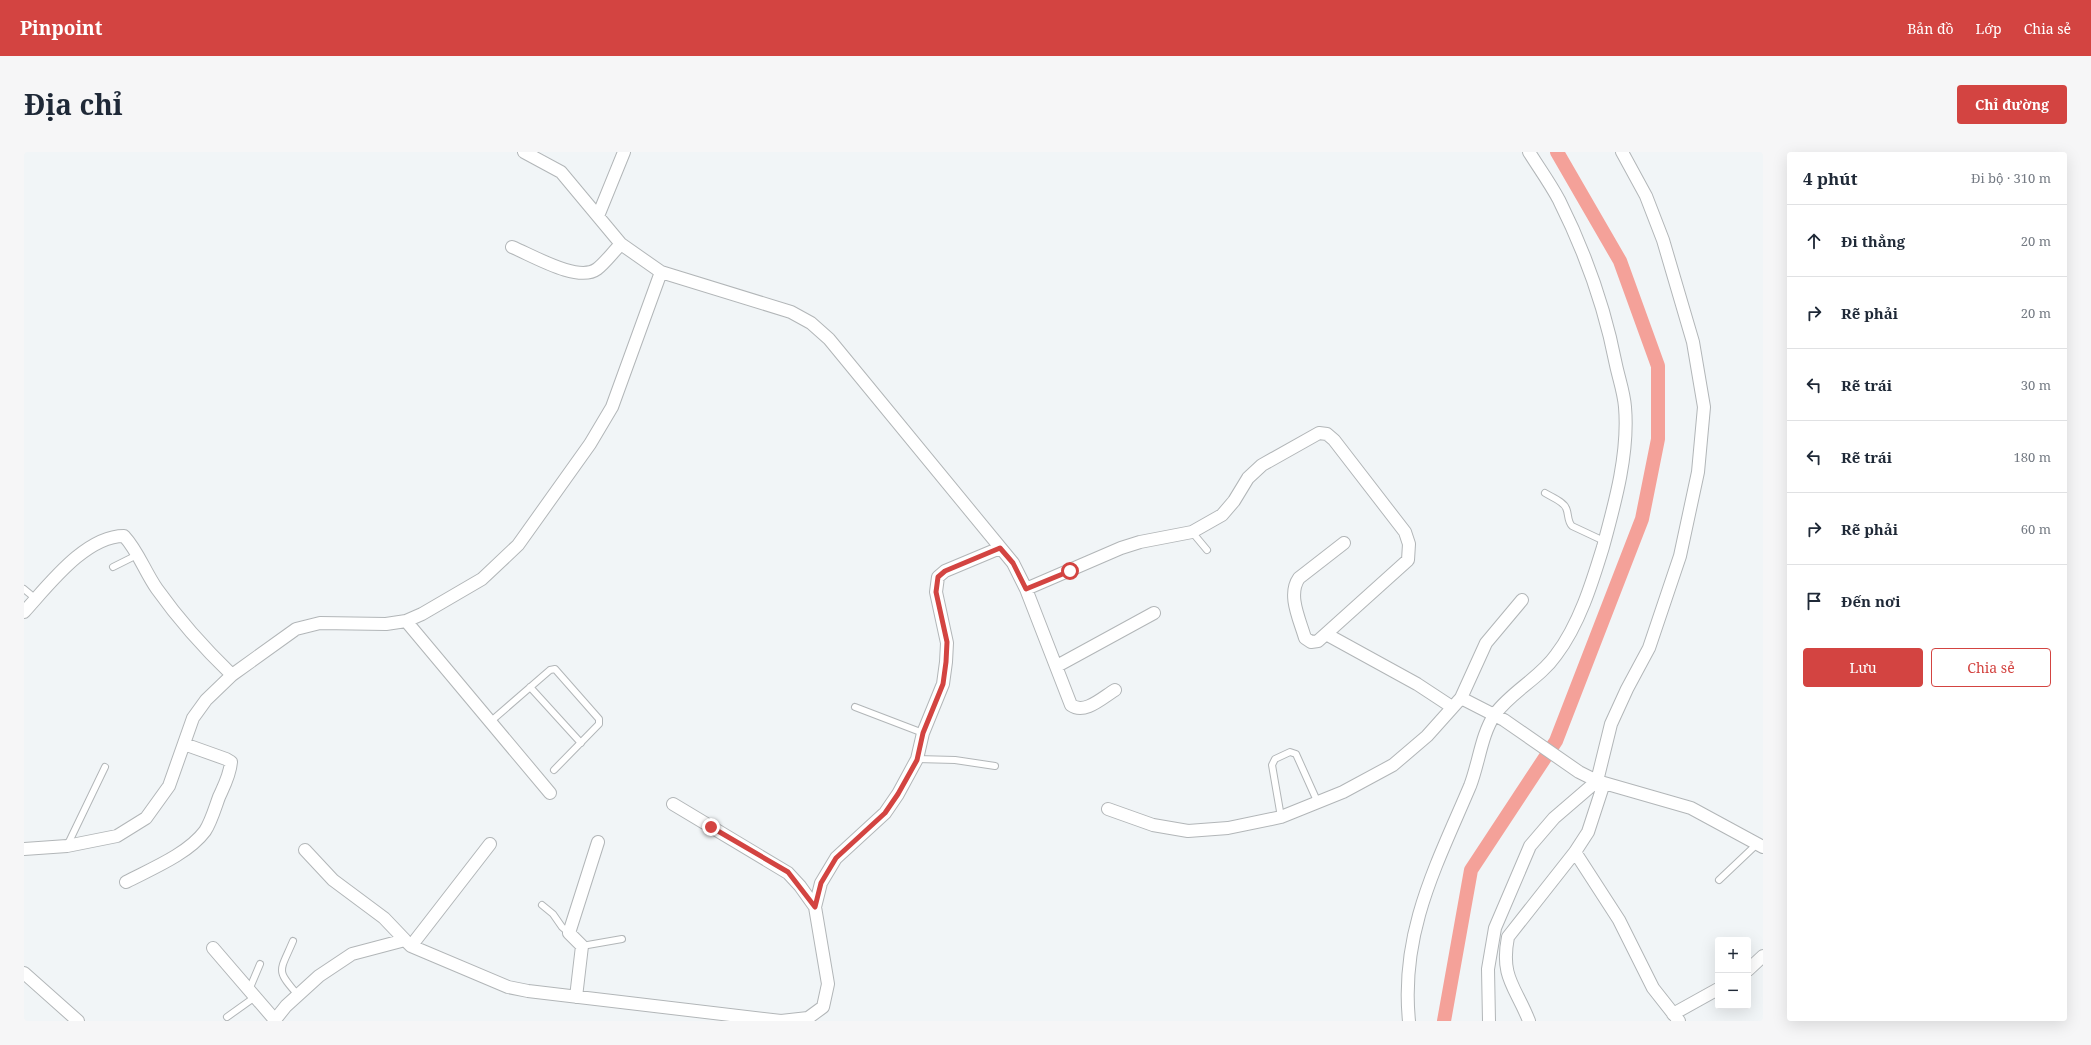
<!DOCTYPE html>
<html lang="vi">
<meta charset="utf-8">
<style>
body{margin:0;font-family:"Noto Serif",serif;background:#f6f6f7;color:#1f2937}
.controls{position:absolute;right:12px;bottom:12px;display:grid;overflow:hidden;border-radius:4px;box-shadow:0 4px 16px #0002}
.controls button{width:36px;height:36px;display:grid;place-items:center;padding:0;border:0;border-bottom:1px solid #e0e1e3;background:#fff;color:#1f2937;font:20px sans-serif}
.stop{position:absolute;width:12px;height:12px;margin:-9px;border:3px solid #d34441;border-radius:50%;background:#fff}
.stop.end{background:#d34441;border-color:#fff;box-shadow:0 1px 4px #0008}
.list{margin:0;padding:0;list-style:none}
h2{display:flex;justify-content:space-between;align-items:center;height:52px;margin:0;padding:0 16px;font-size:17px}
h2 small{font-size:13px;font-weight:400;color:#747a83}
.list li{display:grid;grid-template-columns:26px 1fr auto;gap:12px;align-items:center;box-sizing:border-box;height:72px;padding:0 16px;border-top:1px solid #e0e1e3}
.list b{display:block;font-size:15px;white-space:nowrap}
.list em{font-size:13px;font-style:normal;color:#747a83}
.actions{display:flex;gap:8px;padding:12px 16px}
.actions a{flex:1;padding:9px 0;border:1px solid #d34441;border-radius:4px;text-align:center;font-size:14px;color:#d34441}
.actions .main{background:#d34441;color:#fff}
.icon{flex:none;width:22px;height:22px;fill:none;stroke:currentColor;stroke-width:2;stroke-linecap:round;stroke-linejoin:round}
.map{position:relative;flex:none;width:1739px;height:869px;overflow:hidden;border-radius:4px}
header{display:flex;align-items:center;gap:24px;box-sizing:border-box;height:56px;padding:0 20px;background:#d34441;color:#fff}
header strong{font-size:19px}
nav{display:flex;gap:22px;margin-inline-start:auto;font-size:14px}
.intro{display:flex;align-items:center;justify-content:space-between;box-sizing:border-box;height:96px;padding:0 24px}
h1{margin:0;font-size:28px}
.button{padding:10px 18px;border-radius:4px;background:#d34441;color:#fff;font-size:14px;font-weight:700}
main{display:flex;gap:24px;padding:0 24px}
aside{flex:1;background:#fff;border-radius:4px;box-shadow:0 4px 16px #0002}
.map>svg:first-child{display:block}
</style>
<header>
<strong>Pinpoint</strong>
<nav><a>Bản đồ</a><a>Lớp</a><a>Chia sẻ</a></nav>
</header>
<div class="intro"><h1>Địa chỉ</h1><a class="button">Chỉ đường</a></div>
<main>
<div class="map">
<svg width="1739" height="869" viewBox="0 0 1739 869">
<rect width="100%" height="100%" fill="#f1f5f7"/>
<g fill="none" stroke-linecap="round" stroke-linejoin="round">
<path stroke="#f4a199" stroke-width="14" d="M 1420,869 L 1447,718 L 1532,589 L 1618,367 L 1634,287 L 1634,214 L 1596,109 L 1533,0"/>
<g stroke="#b2b6b8" stroke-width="8">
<path id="service" d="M 1521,341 C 1527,345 1539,349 1542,356 C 1545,362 1543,369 1548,374 L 1580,389
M 1168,380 L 1183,398
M 89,415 L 113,403
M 0,437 L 12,447
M 506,535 L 557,591
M 831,555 L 899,581
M 466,570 L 526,518 L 531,517 L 575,567 L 575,572 L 530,618
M 893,607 L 931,608 L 971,614
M 1257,665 L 1248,613 L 1251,607 L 1266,600 L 1272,602 L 1294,651
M 43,694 L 81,615
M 1695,728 L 1733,692
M 518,753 L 529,762 L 538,775 L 545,781
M 269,789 C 256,820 251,817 274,843
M 558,794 L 598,787
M 225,838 L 236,812
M 203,865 L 231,845"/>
</g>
<g stroke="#b2b6b8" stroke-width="14">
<path id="minor" d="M 500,0 L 537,20 L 597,92 L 637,120 L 767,160 L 787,171 L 805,187 L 989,411 L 1002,437 L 1097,396 L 1116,390 L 1168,380 L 1198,363 L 1210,349 L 1224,326 L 1238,313 L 1295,281 L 1303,282 L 1310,288 L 1381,380 L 1385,392 L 1384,408 L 1294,489 L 1287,490 L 1281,486 C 1276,468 1263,443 1275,426 L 1320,391
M 574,64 L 600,0
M 488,95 C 508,103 554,131 573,117 C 581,111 589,100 597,92
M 1002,437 L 1047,553 C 1061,563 1079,545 1091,538
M 0,460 C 24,434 61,384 100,384 C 114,399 121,420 133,437 C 155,468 180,496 208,523
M 382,469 L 526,641
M 1302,482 L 1393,532 L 1428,555
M 1033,514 L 1130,461
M 1437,546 L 1480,568 L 1555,620 L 1573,629 L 1667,656 L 1739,695
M 1084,657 L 1129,673 L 1164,679 L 1204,676 L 1257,665 L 1319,640 L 1369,613 L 1403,584 L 1437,546 L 1462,491 L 1498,448
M 0,697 L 43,694 L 93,684 L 122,666 L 145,634 L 169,566 L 182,548 L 208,523 L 272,477 L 296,471 L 362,472 L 382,469 L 398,462 L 458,427 L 494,393 L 566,292 L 588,255 L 637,120
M 281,698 L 309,728 L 360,766 L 381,788
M 1551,700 L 1595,768 L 1629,836 L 1655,869
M 102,730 C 127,717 164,702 181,679 C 187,670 191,656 195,645 C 200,634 206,623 207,610 L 202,607 L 160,592
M 791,755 L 797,731 L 812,706 L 861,661 L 874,642 L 893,607 L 899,581 L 919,532 L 922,510 L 923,491 L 912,440 L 914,425 L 921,419 L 976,396
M 387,794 L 466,692
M 189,796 L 251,868
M 1724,818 L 1739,804
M 0,821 L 54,869
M 552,845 L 558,794 L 545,781 L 574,690
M 1649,862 L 1694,837
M 250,869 L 262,854 L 295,824 L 328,802 L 381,788 L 387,794 L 484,835 L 504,839 L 757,869 L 784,866 L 799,855 L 804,832 L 791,755 L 776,734 L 764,721 L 649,652
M 1385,869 C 1376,780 1413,712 1446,634 C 1455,611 1457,583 1471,562 C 1488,539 1516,526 1532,503 C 1555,473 1568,431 1579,395 C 1591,351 1605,301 1601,255 C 1600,241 1595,227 1592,213 C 1581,156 1561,100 1535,48 C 1526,31 1515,16 1505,0
M 1465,869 L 1464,817 L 1471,776 L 1506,694 L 1530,666 L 1573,629 L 1587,572 L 1603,537 L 1625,496 L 1656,404 L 1674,320 L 1680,255 L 1669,190 L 1639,88 L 1622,44 L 1598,0
M 1505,869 C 1492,835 1476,826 1484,785 L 1551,700 L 1564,680 L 1580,631"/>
</g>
<use href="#service" stroke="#fff" stroke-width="6"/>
<use href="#minor" stroke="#fff" stroke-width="12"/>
</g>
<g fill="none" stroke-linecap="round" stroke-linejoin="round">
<path stroke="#d34441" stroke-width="5" d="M 687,675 L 764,720 L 791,755 L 797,731 L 812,706 L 861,661 L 874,642 L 893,608 L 899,581 L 919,532 L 922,510 L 923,490 L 912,440 L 914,425 L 921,419 L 976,396 L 989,411 L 1002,437 L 1046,419"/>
</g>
</svg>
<div class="controls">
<button>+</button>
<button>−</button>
</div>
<div class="stop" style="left:1046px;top:419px"></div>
<div class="stop end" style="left:687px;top:675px"></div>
</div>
<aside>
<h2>4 phút<small>Đi bộ · 310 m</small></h2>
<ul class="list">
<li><svg class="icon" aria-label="ahead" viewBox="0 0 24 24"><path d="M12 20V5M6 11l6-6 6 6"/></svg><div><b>Đi thẳng</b></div><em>20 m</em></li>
<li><svg class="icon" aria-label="right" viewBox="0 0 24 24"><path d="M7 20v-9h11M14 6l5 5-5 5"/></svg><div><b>Rẽ phải</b></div><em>20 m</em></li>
<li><svg class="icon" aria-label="left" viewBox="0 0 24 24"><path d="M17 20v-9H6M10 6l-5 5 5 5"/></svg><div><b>Rẽ trái</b></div><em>30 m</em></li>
<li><svg class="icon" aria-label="left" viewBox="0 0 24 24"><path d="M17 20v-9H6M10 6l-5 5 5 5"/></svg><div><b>Rẽ trái</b></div><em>180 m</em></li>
<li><svg class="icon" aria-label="right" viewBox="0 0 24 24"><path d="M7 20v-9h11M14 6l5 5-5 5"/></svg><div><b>Rẽ phải</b></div><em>60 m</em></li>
<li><svg class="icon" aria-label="arrive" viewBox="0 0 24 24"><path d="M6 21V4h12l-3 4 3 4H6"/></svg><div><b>Đến nơi</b></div></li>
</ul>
<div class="actions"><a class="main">Lưu</a><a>Chia sẻ</a></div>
</aside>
</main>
